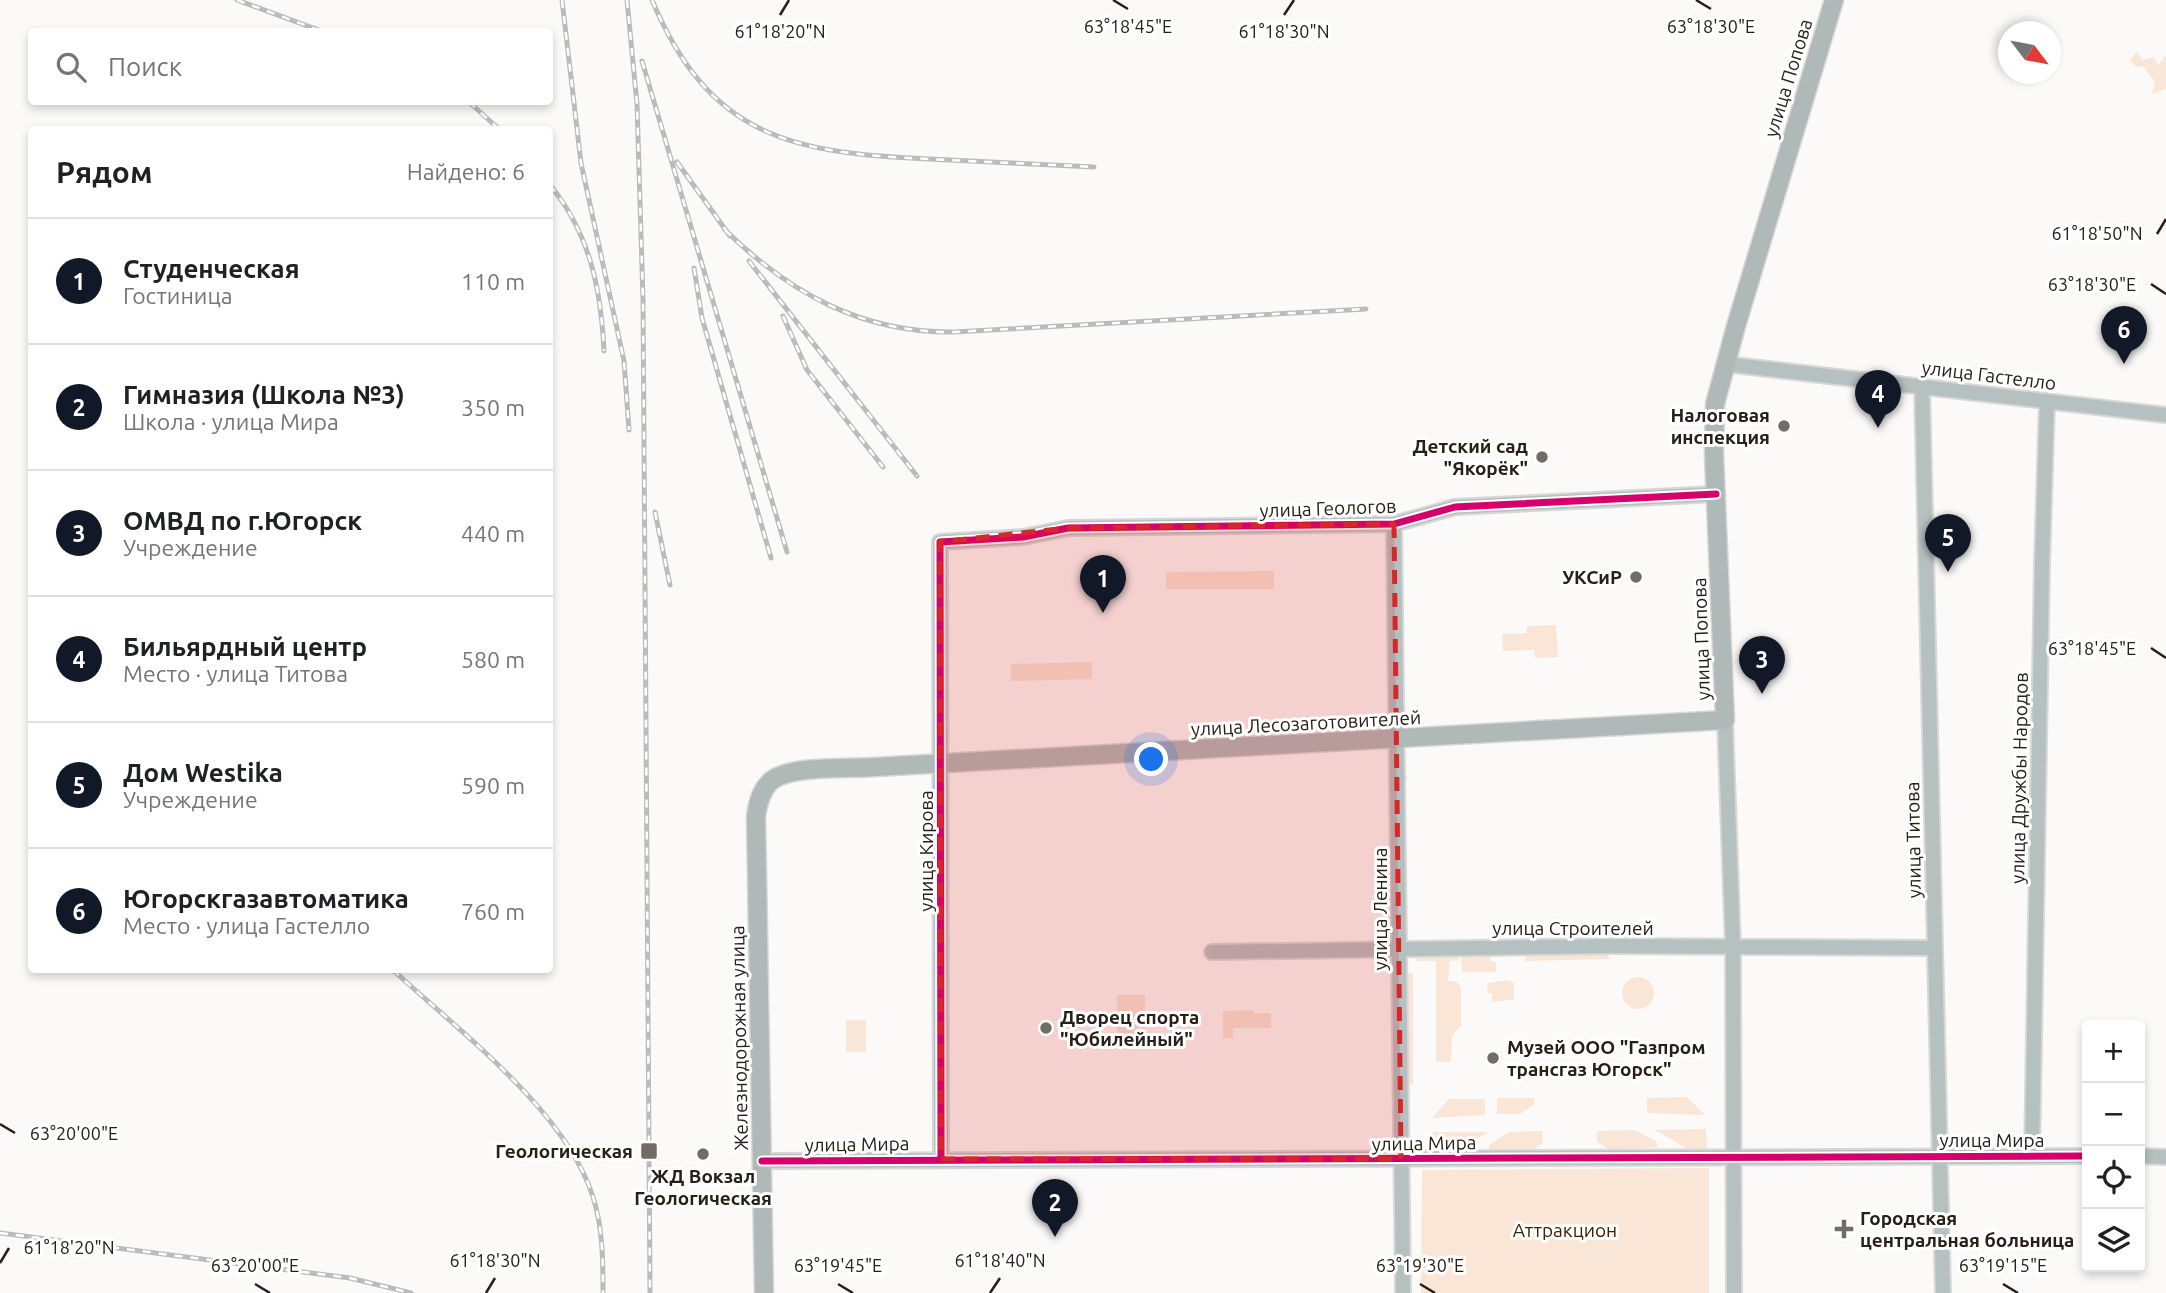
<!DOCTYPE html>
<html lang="ru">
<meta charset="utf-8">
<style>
body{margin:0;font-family:Ubuntu,sans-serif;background:#f2f2f2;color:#202124}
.controls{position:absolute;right:21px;bottom:21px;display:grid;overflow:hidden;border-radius:7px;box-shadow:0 4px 10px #0003}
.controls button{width:63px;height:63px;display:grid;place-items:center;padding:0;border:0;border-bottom:2px solid #e0e0e0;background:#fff;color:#202124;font:35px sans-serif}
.compass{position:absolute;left:1998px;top:21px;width:63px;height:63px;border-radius:50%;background:#fff;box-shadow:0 4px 10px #0003;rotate:122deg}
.you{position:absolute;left:1152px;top:760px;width:24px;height:24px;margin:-18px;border:5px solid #fff;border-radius:50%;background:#1a73e8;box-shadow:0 0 0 10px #1a73e833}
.badge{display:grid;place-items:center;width:46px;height:46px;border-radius:50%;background:#111827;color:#fff;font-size:23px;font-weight:700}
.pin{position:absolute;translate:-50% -58px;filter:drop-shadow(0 2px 4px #0008)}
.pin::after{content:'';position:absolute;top:37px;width:24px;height:21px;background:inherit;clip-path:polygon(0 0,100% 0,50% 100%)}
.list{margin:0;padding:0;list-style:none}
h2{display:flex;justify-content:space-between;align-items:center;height:91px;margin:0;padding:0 28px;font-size:30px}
h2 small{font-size:23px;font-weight:400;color:#757577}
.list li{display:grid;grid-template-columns:46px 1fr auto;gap:21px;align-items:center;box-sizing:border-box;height:126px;padding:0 28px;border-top:2px solid #e0e0e0}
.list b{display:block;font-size:26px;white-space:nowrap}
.list p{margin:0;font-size:23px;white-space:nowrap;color:#757577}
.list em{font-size:23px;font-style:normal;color:#757577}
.icon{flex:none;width:38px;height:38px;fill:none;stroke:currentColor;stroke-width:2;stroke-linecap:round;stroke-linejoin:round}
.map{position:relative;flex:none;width:2166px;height:1293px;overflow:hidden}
.search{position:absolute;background:#fff;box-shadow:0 4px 10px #0003;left:28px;top:28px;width:525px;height:77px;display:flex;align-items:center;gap:18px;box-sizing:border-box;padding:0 24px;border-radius:7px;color:#757577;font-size:26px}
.panel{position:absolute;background:#fff;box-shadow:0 4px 10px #0003;left:28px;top:126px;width:525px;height:847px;border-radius:7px}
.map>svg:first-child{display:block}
</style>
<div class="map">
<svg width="2166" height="1293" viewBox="0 0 2166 1293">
<rect width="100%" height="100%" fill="#fcfaf8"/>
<path fill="#f9e6d6" d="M 2137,52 L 2143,60 L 2154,57 L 2158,66 L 2166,55 L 2166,89 L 2152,94 L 2155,83 L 2144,67 L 2135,66 L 2130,59 Z
M 1274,571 L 1274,589 L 1166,589 L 1166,572 Z
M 1556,625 L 1558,657 L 1535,658 L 1534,650 L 1503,651 L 1502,634 L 1526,633 L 1527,626 Z
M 1092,662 L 1092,679 L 1011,681 L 1011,664 Z
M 1528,953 L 1605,953 L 1611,959 L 1524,961 Z
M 1459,954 L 1459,960 L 1450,961 L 1448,981 L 1456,981 L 1461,987 L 1461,1026 L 1452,1036 L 1451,1062 L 1436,1062 L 1436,961 L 1417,961 L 1417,955 Z
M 1461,954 L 1489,955 L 1491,961 L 1496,962 L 1496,972 L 1462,972 Z
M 1410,973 L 1413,973 L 1413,1085 L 1407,1084 L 1405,976 Z
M1622 993a16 16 0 1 1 32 0a16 16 0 1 1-32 0Z
M 1508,980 L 1514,983 L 1514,999 L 1492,1002 L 1492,993 L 1487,993 L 1488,983 Z
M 1117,995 L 1145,995 L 1145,1047 L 1117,1047 Z
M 1253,1010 L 1254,1013 L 1271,1013 L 1271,1028 L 1233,1028 L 1233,1038 L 1223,1038 L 1223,1011 Z
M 846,1020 L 866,1020 L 866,1052 L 846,1052 Z
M 1687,1097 L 1705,1115 L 1647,1113 L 1647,1098 Z
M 1534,1098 L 1534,1105 L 1520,1114 L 1497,1114 L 1497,1098 Z
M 1449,1099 L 1485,1099 L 1485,1115 L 1432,1118 Z
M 1706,1129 L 1707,1150 L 1690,1150 L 1655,1130 Z
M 1635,1130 L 1656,1141 L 1658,1147 L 1610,1150 L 1597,1142 L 1597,1131 Z
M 1542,1131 L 1543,1143 L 1532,1151 L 1489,1152 L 1489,1145 L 1509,1132 Z
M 1433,1132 L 1488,1132 L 1456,1152 L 1434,1152 Z
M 1709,1168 L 1709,1293 L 1421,1293 L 1422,1170 Z"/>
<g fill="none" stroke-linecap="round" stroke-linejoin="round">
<g stroke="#d9d7d5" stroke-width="18">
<path id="minor" d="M 1725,364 L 2166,415
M 1922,386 L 1943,1293
M 1394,524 L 1403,1293
M 1725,720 L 1733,947 L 1734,1293
M 1212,952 L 1616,946 L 1934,948
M 2032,1156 L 2042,563 L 2047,401
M 2140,1156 L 2166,1157
M 941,1159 L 940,542 L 1023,537 L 1068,528 L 1394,524 L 1455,507 L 1716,494
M 762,1161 L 2087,1156"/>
</g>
<g stroke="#d9d7d5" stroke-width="21">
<path id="major" d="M 764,1293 L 756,816 C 758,803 761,790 771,781 C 789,765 850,769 875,767 L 1725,720 L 1714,454 L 1715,404 L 1736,326 L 1834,0"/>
</g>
<use href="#minor" stroke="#b5c0c1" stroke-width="14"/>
<use href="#major" stroke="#afb9b8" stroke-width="18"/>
<g stroke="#b6bdbc" stroke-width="5">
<path id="rail" d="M 237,0 L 324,32
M 562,0 L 581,163 L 624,361 L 629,430
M 627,0 L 637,104 L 643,299 L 650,1293
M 652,0 C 710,138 792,153 929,159 C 984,162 1039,164 1094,167
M 642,61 L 787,552
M 469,102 L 500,130
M 677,162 L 730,236
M 550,185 C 590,234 601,289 604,351
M 725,230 C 791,294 862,333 954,332 L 1366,309
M 749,261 L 917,476
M 694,268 L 702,318 L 771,558
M 783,316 L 807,370 L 883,467
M 655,512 L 670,585
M 393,970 C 459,1031 566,1111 593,1197 C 603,1228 603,1261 603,1293
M 0,1233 L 350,1278 L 411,1293"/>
</g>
<use href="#rail" stroke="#fff" stroke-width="2.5" stroke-dasharray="8" stroke-linecap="butt"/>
<g stroke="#fff" stroke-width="11">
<path id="cycleway" d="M 941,1159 L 940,542 L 1023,537 L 1068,528 L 1394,524 L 1455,507 L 1716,494
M 762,1161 L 2087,1156"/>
</g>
<use href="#cycleway" stroke="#d6006c" stroke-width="7"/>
</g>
<path fill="#d62828" fill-opacity="0.2" stroke="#d62828" stroke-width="5" stroke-dasharray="14 9" stroke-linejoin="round" d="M 1394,524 L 1401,1159 L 941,1159 L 940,542 L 1068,528 Z"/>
<path fill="none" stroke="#272019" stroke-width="2.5" d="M 1113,0 L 1128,9M 1696,0 L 1711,9M 780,15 L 789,0M 1284,15 L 1294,0M 2157,234 L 2166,219M 2151,284 L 2166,294M 2151,648 L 2166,658M 0,1124 L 15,1133M 0,1263 L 9,1248M 255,1284 L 270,1293M 838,1284 L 853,1293M 1420,1284 L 1435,1293M 2003,1284 L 2018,1293M 486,1293 L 495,1278M 990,1293 L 1000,1278"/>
<g fill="#726c67" stroke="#fff" stroke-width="2.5">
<circle cx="1784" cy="426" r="7"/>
<circle cx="1542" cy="457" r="7"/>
<circle cx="1636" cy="577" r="7"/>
<circle cx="1046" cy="1028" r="7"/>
<circle cx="1493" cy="1058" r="7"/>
<rect x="640" y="1142" width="18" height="18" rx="3.5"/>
<circle cx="703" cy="1154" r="7"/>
<path d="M1840.5 1218.5h7v7h7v7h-7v7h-7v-7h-7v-7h7z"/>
</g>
<g text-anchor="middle" stroke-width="6" stroke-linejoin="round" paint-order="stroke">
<g font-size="19" fill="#272019" stroke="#fff">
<text transform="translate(1788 78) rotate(-73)" y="7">улица Попова</text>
<text transform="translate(1989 375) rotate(7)" y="7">улица Гастелло</text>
<text transform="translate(1328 508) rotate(-2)" y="7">улица Геологов</text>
<text transform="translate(1701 639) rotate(-92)" y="7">улица Попова</text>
<text transform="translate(1306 723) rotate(-3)" y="7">улица Лесозаготовителей</text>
<text transform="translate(2019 778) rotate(-89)" y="7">улица Дружбы Народов</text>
<text transform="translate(1913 840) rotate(-91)" y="7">улица Титова</text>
<text transform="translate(926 851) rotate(-90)" y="7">улица Кирова</text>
<text transform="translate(1380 909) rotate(-90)" y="7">улица Ленина</text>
<text x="1573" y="935">улица Строителей</text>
<text transform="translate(739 1038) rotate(-91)" y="7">Железнодорожная улица</text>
<text x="1992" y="1147">улица Мира</text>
<text transform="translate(1424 1143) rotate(-1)" y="7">улица Мира</text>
<text transform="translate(857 1144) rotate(-1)" y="7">улица Мира</text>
</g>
<g font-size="19" font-weight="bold" fill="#272019" stroke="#fff" text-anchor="end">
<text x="1770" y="422">Налоговая<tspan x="1770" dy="22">инспекция</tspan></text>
<text x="1528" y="453">Детский сад<tspan x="1528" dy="22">"Якорёк"</tspan></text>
<text x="1622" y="584">УКСиР</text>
<text x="1060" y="1024" text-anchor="start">Дворец спорта<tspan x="1060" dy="22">"Юбилейный"</tspan></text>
<text x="1507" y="1054" text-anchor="start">Музей ООО "Газпром<tspan x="1507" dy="22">трансгаз Югорск"</tspan></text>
<text x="633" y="1158">Геологическая</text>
<text x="703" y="1183" text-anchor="middle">ЖД Вокзал<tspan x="703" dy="22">Геологическая</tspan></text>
<text x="1860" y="1225" text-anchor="start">Городская<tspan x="1860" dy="22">центральная больница</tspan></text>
</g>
<g font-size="19" fill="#3f2100" stroke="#fff">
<text x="1565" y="1237">Аттракцион</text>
</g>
</g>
<g font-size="18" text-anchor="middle" fill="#272019" stroke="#fff" stroke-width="6" stroke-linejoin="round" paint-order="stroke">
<text x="1128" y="33">63°18'45"E</text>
<text x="1711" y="33">63°18'30"E</text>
<text x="780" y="38">61°18'20"N</text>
<text x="1284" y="38">61°18'30"N</text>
<text x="2097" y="240">61°18'50"N</text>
<text x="2092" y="291">63°18'30"E</text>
<text x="2092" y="655">63°18'45"E</text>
<text x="74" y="1140">63°20'00"E</text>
<text x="69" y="1254">61°18'20"N</text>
<text x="495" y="1267">61°18'30"N</text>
<text x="1000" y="1267">61°18'40"N</text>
<text x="255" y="1272">63°20'00"E</text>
<text x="838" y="1272">63°19'45"E</text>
<text x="1420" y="1272">63°19'30"E</text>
<text x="2003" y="1272">63°19'15"E</text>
</g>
</svg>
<div class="controls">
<button>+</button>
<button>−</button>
<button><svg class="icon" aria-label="locate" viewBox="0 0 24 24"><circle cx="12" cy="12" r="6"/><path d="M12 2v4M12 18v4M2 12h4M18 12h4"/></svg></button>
<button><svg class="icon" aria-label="layers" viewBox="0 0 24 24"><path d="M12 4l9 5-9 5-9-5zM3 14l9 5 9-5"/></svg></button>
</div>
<svg class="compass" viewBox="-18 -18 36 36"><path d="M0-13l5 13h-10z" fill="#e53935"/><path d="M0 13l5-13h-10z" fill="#757577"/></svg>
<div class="you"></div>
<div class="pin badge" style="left:1103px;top:613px">1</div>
<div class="pin badge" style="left:1055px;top:1237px">2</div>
<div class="pin badge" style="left:1762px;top:694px">3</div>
<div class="pin badge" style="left:1878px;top:428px">4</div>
<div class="pin badge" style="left:1948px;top:572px">5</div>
<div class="pin badge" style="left:2124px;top:364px">6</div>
<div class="search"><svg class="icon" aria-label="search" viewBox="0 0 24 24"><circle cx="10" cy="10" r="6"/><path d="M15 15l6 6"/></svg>Поиск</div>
<section class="panel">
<h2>Рядом<small>Найдено: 6</small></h2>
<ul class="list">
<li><span class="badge">1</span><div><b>Студенческая</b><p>Гостиница</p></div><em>110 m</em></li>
<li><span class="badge">2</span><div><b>Гимназия (Школа №3)</b><p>Школа · улица Мира</p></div><em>350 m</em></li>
<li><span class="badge">3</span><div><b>ОМВД по г.Югорск</b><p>Учреждение</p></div><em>440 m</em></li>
<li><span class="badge">4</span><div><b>Бильярдный центр</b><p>Место · улица Титова</p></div><em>580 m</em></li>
<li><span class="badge">5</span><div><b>Дом Westika</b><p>Учреждение</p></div><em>590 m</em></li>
<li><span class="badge">6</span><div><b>Югорскгазавтоматика</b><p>Место · улица Гастелло</p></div><em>760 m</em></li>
</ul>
</section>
</div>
